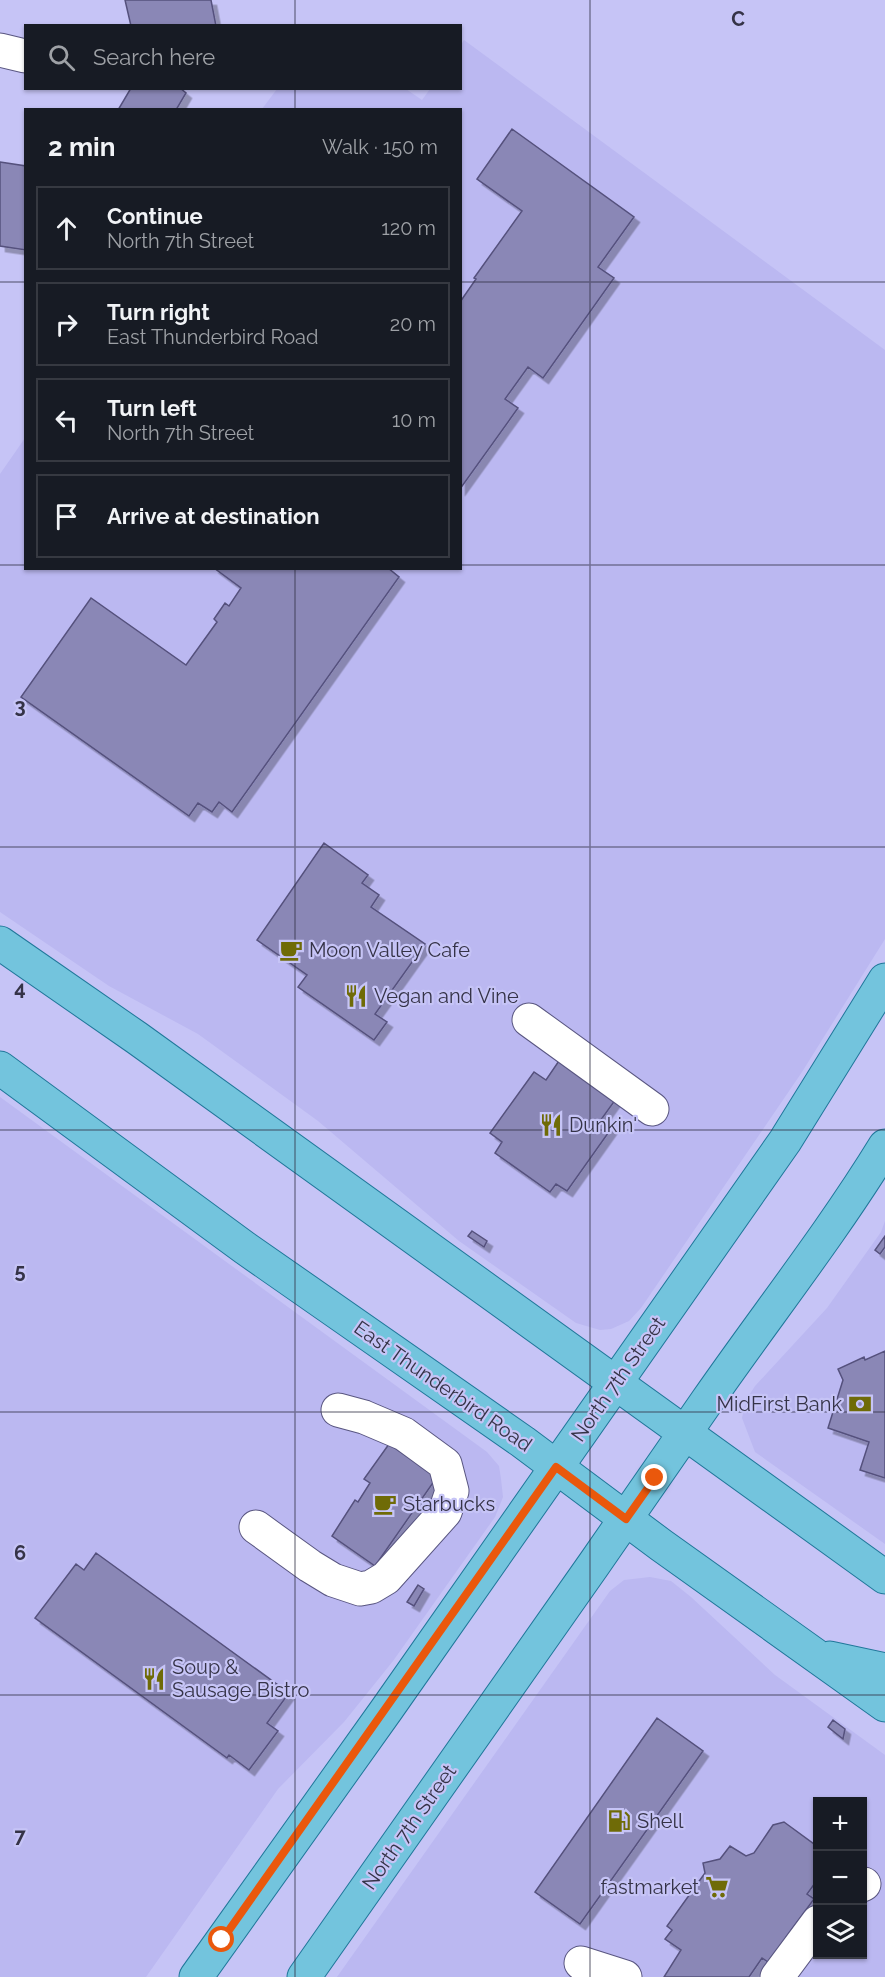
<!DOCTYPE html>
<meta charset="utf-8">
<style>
body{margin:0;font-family:Raleway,sans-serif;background:#20242c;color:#f1f3f6}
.controls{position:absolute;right:18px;bottom:18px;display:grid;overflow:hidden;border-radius:0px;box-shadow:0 2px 4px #0004}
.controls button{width:54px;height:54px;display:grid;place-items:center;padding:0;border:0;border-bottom:2px solid #363941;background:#171b24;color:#f1f3f6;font:30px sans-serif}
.stop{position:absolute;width:18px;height:18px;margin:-14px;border:4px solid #ea580c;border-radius:50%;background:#fff}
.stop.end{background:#ea580c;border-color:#fff;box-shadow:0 2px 6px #0008}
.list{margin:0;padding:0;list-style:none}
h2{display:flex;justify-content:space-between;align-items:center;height:78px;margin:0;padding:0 24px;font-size:26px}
h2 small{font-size:20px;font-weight:400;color:#9ea1a6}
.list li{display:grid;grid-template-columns:39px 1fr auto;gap:18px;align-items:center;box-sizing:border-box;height:84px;margin:0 12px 12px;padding:0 12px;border:2px solid #363941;border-radius:0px}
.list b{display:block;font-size:22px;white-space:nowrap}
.list p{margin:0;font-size:20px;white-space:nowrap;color:#9ea1a6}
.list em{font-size:20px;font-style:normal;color:#9ea1a6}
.icon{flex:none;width:33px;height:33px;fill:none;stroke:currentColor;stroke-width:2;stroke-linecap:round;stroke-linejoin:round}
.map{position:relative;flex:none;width:885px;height:1977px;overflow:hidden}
.search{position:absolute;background:#171b24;box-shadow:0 2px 4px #0004;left:24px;top:24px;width:438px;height:66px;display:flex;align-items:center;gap:15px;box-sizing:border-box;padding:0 21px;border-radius:0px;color:#9ea1a6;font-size:22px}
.panel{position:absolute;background:#171b24;box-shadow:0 2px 4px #0004;left:24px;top:108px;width:438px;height:462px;border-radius:0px}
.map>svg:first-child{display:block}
</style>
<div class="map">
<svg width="885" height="1977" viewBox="0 0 885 1977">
<defs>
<filter id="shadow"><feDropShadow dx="5.5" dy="5.5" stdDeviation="0" flood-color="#0004"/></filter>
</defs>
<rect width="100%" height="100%" fill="#c6c4f6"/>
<path fill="#bbb8f1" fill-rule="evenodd" d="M 464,40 L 885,350 L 885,939 L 802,1072 L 641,1308 L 629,1321 L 611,1329 L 600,1330 L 576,1323 L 459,1241 L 318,1121 L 198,1034 L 109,986 L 0,912 L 0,474 L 25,438 L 26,568 L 460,568 L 460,110 L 262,109 L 277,89 L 406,89 L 422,100 L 430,89 L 460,88 L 461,45 Z
M 0,1097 L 487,1452 L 499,1466 L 501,1479 L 503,1497 L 495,1517 L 393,1661 L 344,1722 L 278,1789 L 146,1977 L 0,1977 Z
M 885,1221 L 885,1544 L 755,1452 L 742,1418 L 746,1400 L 755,1386 L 827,1308 L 881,1232 Z
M 650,1577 L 671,1581 L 691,1597 L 775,1675 L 885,1755 L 885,1977 L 337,1977 L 610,1591 L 624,1580 ZM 818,1802 L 862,1802 L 862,1954 L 818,1954 Z"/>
<path fill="#8a87b6" stroke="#55517d" stroke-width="1.5" filter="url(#shadow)" d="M 125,0 L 211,0 L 216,26 L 131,26 Z
M 131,88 L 180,88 L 186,93 L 176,110 L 118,110 Z
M 512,129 L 634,217 L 598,267 L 614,278 L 543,378 L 528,367 L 505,399 L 518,408 L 460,489 L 460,302 L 476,279 L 474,278 L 522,211 L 477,179 Z
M 0,162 L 26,166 L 26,250 L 0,246 Z
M 214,568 L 388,568 L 399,577 L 232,812 L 219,802 L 212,812 L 198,803 L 189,816 L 21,697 L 91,598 L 186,665 L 217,622 L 214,619 L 225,603 L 229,606 L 241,588 Z
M 324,843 L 368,875 L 362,883 L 379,895 L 371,907 L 425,944 L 375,1014 L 387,1022 L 374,1040 L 298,987 L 307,975 L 257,940 Z
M 565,1052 L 621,1092 L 600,1121 L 611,1129 L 567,1191 L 556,1184 L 550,1192 L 495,1153 L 502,1142 L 490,1133 L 534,1072 L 546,1080 Z
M 472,1231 L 487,1241 L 484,1247 L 468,1236 Z
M 885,1236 L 885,1247 L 880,1254 L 875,1250 Z
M 885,1351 L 885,1478 L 860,1470 L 869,1442 L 828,1428 L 843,1380 L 838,1369 L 864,1357 L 865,1360 Z
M 389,1444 L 437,1477 L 375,1566 L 332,1536 L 355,1500 L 358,1502 L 370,1483 L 364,1479 Z
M 96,1553 L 289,1693 L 267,1723 L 278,1731 L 249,1770 L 229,1755 L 227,1758 L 35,1618 L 76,1564 L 84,1570 Z
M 418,1585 L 424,1589 L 414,1606 L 407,1602 Z
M 657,1718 L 703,1751 L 580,1924 L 535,1892 Z
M 833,1720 L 845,1729 L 843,1739 L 828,1727 Z
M 784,1822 L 818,1847 L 818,1879 L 807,1894 L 814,1899 L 786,1937 L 774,1966 L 762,1958 L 749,1977 L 664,1977 L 681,1950 L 665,1939 L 672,1930 L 667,1926 L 705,1873 L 703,1863 L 720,1859 L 730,1846 L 746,1856 L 754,1853 L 773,1825 Z"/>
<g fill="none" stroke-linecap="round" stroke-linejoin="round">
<g stroke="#595681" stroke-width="35">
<path id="minor" d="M 0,50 L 25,56
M 529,1020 L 652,1109
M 256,1527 L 310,1566 L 333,1580 L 360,1589 L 371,1587 L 386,1578 L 445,1512 L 452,1491 L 445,1464 L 404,1434 L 364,1417 L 338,1410
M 862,1885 L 864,1884
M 581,1963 L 625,1977
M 777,1977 L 818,1922"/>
</g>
<g stroke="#20779a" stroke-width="35">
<path id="major" d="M 0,943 L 137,1038 L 885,1577
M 0,1068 L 245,1248 L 523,1442 L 661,1545 L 885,1705
M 830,1658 L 885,1670
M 196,1977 L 387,1709 L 785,1141 L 885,980
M 304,1977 C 439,1786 574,1594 707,1401 C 766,1316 831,1234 885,1146"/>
</g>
<use href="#minor" stroke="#fff" stroke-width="33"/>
<use href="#major" stroke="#73c4dd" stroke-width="33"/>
</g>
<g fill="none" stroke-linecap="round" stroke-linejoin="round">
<path stroke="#ea580c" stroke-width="8" d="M 222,1940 L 556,1467 L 626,1519 L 655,1478"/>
</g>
<path fill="none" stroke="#353347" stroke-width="1.5" stroke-opacity="0.55" d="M 295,0 L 295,26M 590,0 L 590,1977M 295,88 L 295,110M 0,282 L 26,282M 460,282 L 885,282M 0,565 L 26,565M 460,565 L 885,565M 295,568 L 295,1977M 0,847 L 885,847M 0,1130 L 885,1130M 0,1412 L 885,1412M 0,1695 L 885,1695"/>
<defs>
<g id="cafe-bare" transform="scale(1.8)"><path d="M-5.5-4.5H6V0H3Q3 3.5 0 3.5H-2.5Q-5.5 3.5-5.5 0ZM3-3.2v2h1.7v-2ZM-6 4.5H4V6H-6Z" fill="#6f6b07" stroke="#c6c4f6" stroke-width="2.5" paint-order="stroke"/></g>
<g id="restaurant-bare" transform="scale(1.8)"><path d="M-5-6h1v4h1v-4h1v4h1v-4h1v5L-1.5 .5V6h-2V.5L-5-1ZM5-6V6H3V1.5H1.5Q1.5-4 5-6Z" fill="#6f6b07" stroke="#c6c4f6" stroke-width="2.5" paint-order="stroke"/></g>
<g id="bank-bare" transform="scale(1.8)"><path d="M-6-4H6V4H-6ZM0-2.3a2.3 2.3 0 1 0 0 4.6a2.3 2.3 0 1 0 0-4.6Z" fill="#6f6b07" stroke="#c6c4f6" stroke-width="2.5" paint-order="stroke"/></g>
<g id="fuel-bare" transform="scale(1.8)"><path d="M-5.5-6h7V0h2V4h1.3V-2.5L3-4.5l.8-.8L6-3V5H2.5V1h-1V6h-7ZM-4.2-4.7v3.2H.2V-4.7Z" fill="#6f6b07" stroke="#c6c4f6" stroke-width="2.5" paint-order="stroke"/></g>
<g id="supermarket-bare" transform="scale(1.8)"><path d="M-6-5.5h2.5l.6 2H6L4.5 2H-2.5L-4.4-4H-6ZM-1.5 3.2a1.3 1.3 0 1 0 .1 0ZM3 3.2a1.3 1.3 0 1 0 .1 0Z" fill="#6f6b07" stroke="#c6c4f6" stroke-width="2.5" paint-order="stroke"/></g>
</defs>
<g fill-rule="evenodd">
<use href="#cafe-bare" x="291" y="950"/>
<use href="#restaurant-bare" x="356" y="996"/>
<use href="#restaurant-bare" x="551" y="1125"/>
<use href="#bank-bare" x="860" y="1404"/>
<use href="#cafe-bare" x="385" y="1504"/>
<use href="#restaurant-bare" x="154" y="1679"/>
<use href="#fuel-bare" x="619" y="1821"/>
<use href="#supermarket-bare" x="717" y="1887"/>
</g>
<g text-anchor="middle" stroke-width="4.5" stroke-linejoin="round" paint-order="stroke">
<g font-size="20" fill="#353347" stroke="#c6c4f6" text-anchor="start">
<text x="309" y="957">Moon Valley Cafe</text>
<text x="374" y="1003">Vegan and Vine</text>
<text x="569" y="1132">Dunkin'</text>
<text x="842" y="1411" text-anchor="end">MidFirst Bank</text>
<text x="403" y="1511">Starbucks</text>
<text x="172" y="1674">Soup &amp;<tspan x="172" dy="23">Sausage Bistro</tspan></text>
<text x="637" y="1828">Shell</text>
<text x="699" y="1894" text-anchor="end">fastmarket</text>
</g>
<g font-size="20" fill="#353347" stroke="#c6c4f6">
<text transform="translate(618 1379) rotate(-55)" y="7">North 7th Street</text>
<text transform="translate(443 1386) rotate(35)" y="7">East Thunderbird Road</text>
<text transform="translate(409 1827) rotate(-55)" y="7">North 7th Street</text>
</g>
</g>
<g font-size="20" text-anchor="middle" font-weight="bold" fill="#353347" stroke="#c6c4f6" stroke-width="4.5" stroke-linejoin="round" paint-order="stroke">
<text x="738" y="26">C</text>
<text x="20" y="713">3</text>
<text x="20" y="995">4</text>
<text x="20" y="1278">5</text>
<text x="20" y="1560">6</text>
<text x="20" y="1843">7</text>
</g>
</svg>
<div class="controls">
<button>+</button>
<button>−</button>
<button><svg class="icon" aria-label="layers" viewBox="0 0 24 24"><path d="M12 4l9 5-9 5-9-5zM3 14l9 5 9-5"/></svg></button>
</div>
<div class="stop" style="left:222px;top:1940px"></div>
<div class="stop end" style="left:655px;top:1478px"></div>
<div class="search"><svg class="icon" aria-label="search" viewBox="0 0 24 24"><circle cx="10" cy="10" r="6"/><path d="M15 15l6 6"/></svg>Search here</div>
<section class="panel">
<h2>2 min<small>Walk · 150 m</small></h2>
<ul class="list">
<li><svg class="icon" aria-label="ahead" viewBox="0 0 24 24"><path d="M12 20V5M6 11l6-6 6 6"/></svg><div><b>Continue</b><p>North 7th Street</p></div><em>120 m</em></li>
<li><svg class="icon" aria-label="right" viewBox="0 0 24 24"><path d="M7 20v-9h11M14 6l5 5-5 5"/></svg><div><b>Turn right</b><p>East Thunderbird Road</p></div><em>20 m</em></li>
<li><svg class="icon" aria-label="left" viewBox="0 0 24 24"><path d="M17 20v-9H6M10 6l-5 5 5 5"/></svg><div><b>Turn left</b><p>North 7th Street</p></div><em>10 m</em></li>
<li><svg class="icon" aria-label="arrive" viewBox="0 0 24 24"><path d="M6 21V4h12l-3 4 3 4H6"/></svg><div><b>Arrive at destination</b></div></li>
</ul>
</section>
</div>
